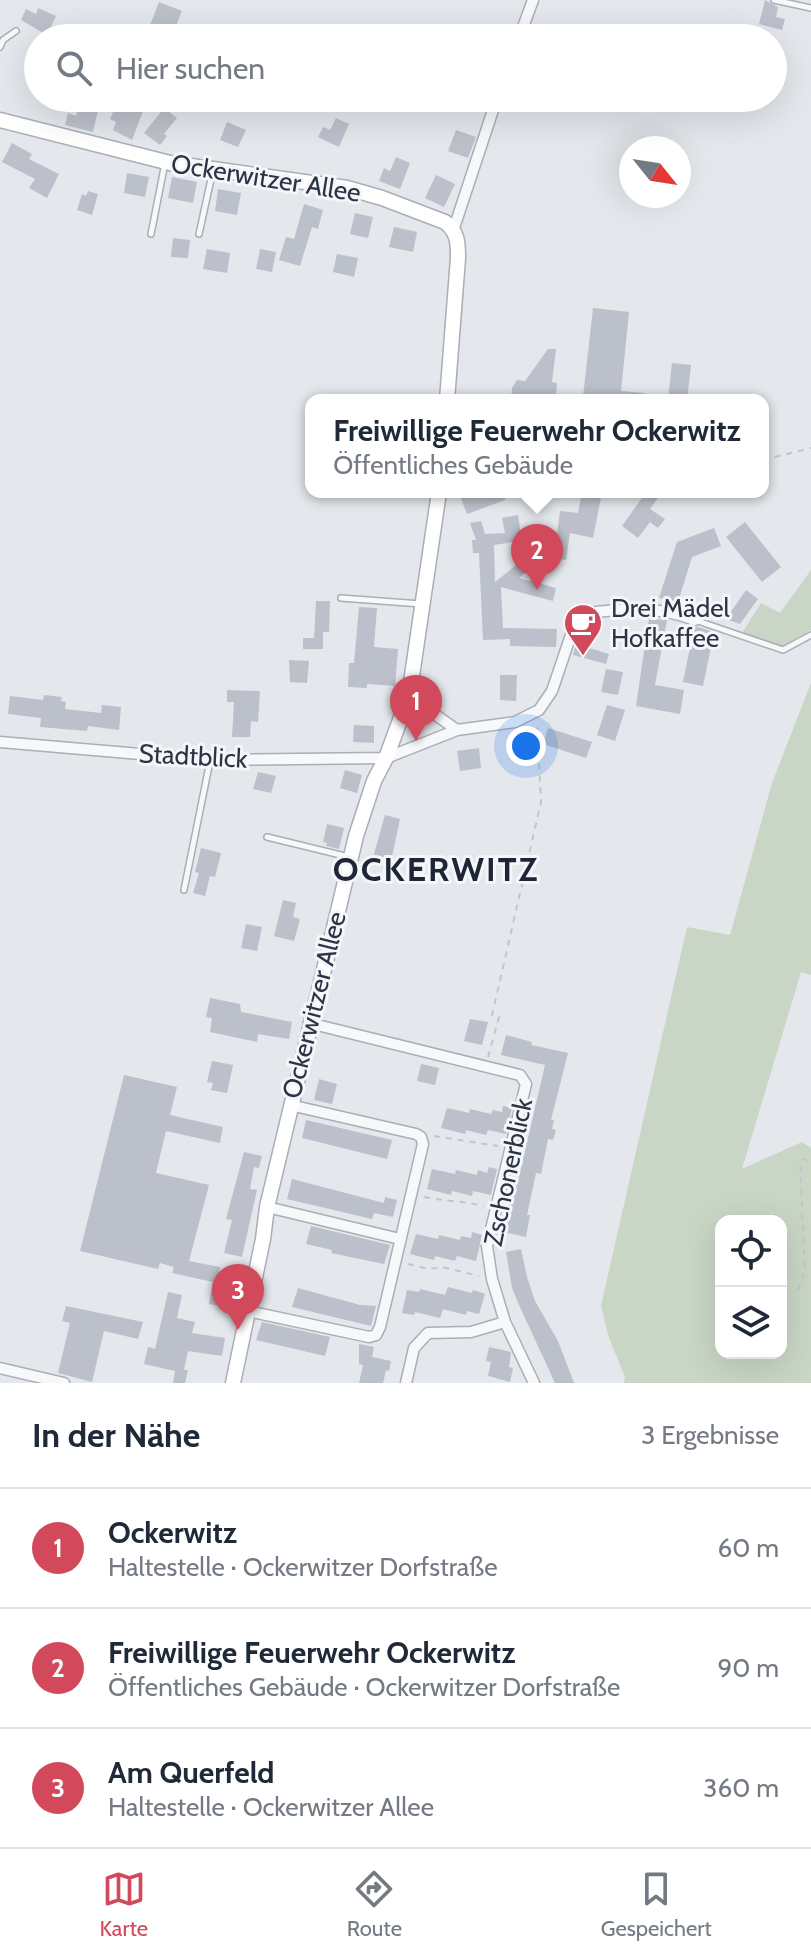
<!DOCTYPE html>
<html lang="de">
<meta charset="utf-8">
<style>
body{margin:0;font-family:Cabin,sans-serif;background:#f2f2f3;color:#1f2937}
.controls{position:absolute;right:24px;bottom:24px;display:grid;overflow:hidden;border-radius:16px;box-shadow:0 8px 32px #0002}
.controls button{width:72px;height:72px;display:grid;place-items:center;padding:0;border:0;border-bottom:2px solid #e0e1e3;background:#fff;color:#1f2937;font:40px sans-serif}
.compass{position:absolute;left:619px;top:136px;width:72px;height:72px;border-radius:50%;background:#fff;box-shadow:0 8px 32px #0002;rotate:120deg}
.you{position:absolute;left:526px;top:746px;width:28px;height:28px;margin:-20px;border:6px solid #fff;border-radius:50%;background:#1a73e8;box-shadow:0 0 0 12px #1a73e833}
.badge{display:grid;place-items:center;width:52px;height:52px;border-radius:50%;background:#d1495b;color:#fff;font-size:26px;font-weight:700}
.pin{position:absolute;translate:-50% -66px;filter:drop-shadow(0 2px 4px #0008)}
.pin::after{content:'';position:absolute;top:42px;width:28px;height:24px;background:inherit;clip-path:polygon(0 0,100% 0,50% 100%)}
.popup{position:absolute;left:305px;top:394px;width:464px;height:104px;box-sizing:border-box;display:grid;place-content:center;border-radius:16px;background:#fff;filter:drop-shadow(0 2px 6px #0005);font-size:26px;white-space:nowrap;color:#747a83}
.popup b{font-size:30px;color:#1f2937}
.popup::after{content:'';position:absolute;left:50%;top:100%;margin-left:-16px;border:16px solid transparent;border-top-color:#fff}
.list{margin:0;padding:0;list-style:none}
h2{display:flex;justify-content:space-between;align-items:center;height:104px;margin:0;padding:0 32px;font-size:34px}
h2 small{font-size:26px;font-weight:400;color:#747a83}
.list li{display:grid;grid-template-columns:52px 1fr auto;gap:24px;align-items:center;box-sizing:border-box;height:120px;padding:0 32px;border-top:2px solid #e0e1e3}
.list b{display:block;font-size:30px;white-space:nowrap}
.list p{margin:0;font-size:26px;white-space:nowrap;color:#747a83}
.list em{font-size:26px;font-style:normal;color:#747a83}
.icon{flex:none;width:44px;height:44px;fill:none;stroke:currentColor;stroke-width:2;stroke-linecap:round;stroke-linejoin:round}
.map{position:relative;flex:none;width:811px;height:1383px;overflow:hidden}
.search{position:absolute;background:#fff;box-shadow:0 8px 32px #0002;left:24px;right:24px;top:24px;height:88px;display:flex;align-items:center;gap:20px;box-sizing:border-box;padding:0 28px;border-radius:44px;color:#747a83;font-size:30px}
.sheet{height:464px;background:#fff}
nav{display:flex;justify-content:space-around;align-items:center;box-sizing:border-box;height:112px;border-top:2px solid #e0e1e3;background:#fff;font-size:22px;color:#747a83}
nav a{display:grid;justify-items:center;gap:4px}
nav .on{color:#d1495b}
.map>svg:first-child{display:block}
</style>
<div class="map">
<svg width="811" height="1383" viewBox="0 0 811 1383">
<rect width="100%" height="100%" fill="#e4e7ec"/>
<path fill="#c9d6c5" fill-rule="evenodd" d="M 811,570 L 811,630 L 782,647 L 742,633 L 761,603 L 780,613 Z
M 811,683 L 811,975 L 801,972 L 742,1169 L 802,1142 L 811,1148 L 811,1383 L 624,1383 L 625,1377 L 609,1338 L 601,1306 L 687,927 L 730,935 L 772,783 ZM 721,1221 L 781,1221 L 781,1353 L 721,1353 Z"/>
<path fill="#bbc0ca" d="M 765,0 L 778,7 L 776,17 L 785,19 L 782,30 L 759,24 Z
M 159,2 L 182,11 L 171,38 L 145,38 Z
M 38,8 L 56,16 L 47,35 L 21,20 L 26,9 L 36,14 Z
M 81,98 L 101,98 L 93,132 L 65,125 L 68,113 L 76,116 Z
M 119,98 L 148,98 L 132,140 L 113,130 L 116,122 L 110,119 Z
M 164,108 L 177,118 L 164,134 L 167,136 L 160,145 L 144,133 Z
M 336,118 L 349,124 L 339,147 L 318,137 L 323,127 L 330,130 Z
M 227,122 L 246,130 L 238,147 L 220,140 Z
M 456,130 L 476,137 L 468,158 L 448,151 Z
M 12,143 L 32,154 L 29,159 L 59,174 L 47,198 L 29,188 L 35,179 L 2,162 Z
M 396,157 L 410,163 L 400,189 L 379,181 L 384,168 L 390,171 Z
M 127,173 L 149,177 L 145,197 L 124,193 Z
M 436,175 L 455,184 L 444,207 L 425,198 Z
M 172,177 L 197,182 L 193,203 L 168,198 Z
M 218,189 L 241,193 L 237,215 L 215,211 Z
M 88,191 L 98,194 L 92,215 L 77,210 L 82,194 L 86,196 Z
M 304,204 L 323,210 L 318,229 L 312,227 L 300,266 L 279,260 L 286,237 L 294,239 Z
M 355,213 L 373,217 L 368,238 L 350,234 Z
M 394,227 L 417,232 L 413,252 L 389,247 Z
M 173,238 L 190,240 L 188,258 L 171,257 Z
M 207,249 L 230,253 L 227,273 L 203,269 Z
M 260,249 L 276,252 L 272,272 L 256,269 Z
M 337,254 L 358,258 L 354,277 L 333,272 Z
M 593,308 L 629,312 L 621,391 L 645,393 L 644,400 L 597,400 L 583,397 Z
M 548,349 L 556,349 L 552,382 L 557,383 L 556,396 L 528,396 L 528,400 L 511,400 L 512,388 L 517,380 L 525,381 Z
M 672,363 L 691,365 L 687,400 L 668,400 Z
M 470,492 L 506,492 L 505,500 L 467,514 L 460,496 Z
M 582,492 L 602,492 L 593,538 L 570,533 L 566,560 L 554,558 L 560,511 L 578,513 Z
M 646,492 L 662,492 L 650,509 L 665,519 L 658,528 L 650,522 L 638,538 L 622,526 Z
M 518,515 L 524,555 L 515,556 L 513,542 L 494,545 L 495,582 L 521,561 L 528,570 L 519,578 L 556,588 L 553,601 L 501,587 L 503,628 L 557,629 L 556,647 L 510,646 L 510,639 L 483,640 L 479,553 L 473,553 L 472,540 L 476,540 L 470,523 L 481,521 L 485,534 L 505,533 L 502,518 Z
M 745,522 L 781,567 L 762,582 L 726,537 Z
M 714,528 L 721,546 L 692,557 L 678,602 L 659,598 L 677,542 Z
M 746,590 L 758,599 L 740,624 L 726,619 Z
M 316,601 L 330,601 L 329,632 L 323,632 L 323,649 L 303,649 L 303,638 L 314,638 Z
M 359,607 L 377,608 L 374,647 L 398,649 L 395,686 L 367,684 L 367,688 L 348,687 L 349,663 L 354,663 Z
M 649,618 L 667,620 L 655,685 L 684,690 L 680,714 L 636,706 Z
M 698,627 L 714,632 L 703,686 L 683,682 L 694,628 Z
M 576,644 L 609,654 L 606,664 L 573,655 Z
M 289,660 L 309,661 L 307,683 L 290,682 Z
M 606,669 L 623,672 L 618,695 L 601,692 Z
M 500,675 L 517,675 L 516,701 L 500,700 Z
M 227,690 L 260,691 L 258,722 L 251,721 L 250,737 L 232,737 L 234,702 L 227,702 Z
M 44,695 L 62,697 L 61,701 L 66,702 L 65,709 L 101,713 L 102,705 L 121,707 L 119,730 L 88,726 L 87,731 L 40,727 L 41,718 L 8,714 L 10,696 L 43,700 Z
M 607,705 L 625,710 L 615,741 L 597,735 Z
M 354,725 L 374,726 L 374,743 L 353,742 Z
M 548,728 L 592,742 L 586,758 L 543,744 Z
M 479,748 L 481,768 L 460,771 L 457,751 Z
M 345,770 L 362,775 L 357,793 L 340,788 Z
M 258,772 L 276,776 L 271,793 L 253,789 Z
M 385,815 L 400,819 L 390,866 L 372,861 Z
M 327,824 L 344,828 L 339,849 L 326,846 L 327,843 L 323,842 Z
M 201,848 L 221,853 L 215,877 L 210,876 L 205,896 L 193,893 L 199,873 L 195,872 Z
M 283,900 L 296,903 L 293,917 L 300,919 L 294,941 L 274,936 Z
M 246,924 L 262,927 L 257,951 L 241,948 Z
M 210,998 L 240,1004 L 241,1012 L 292,1022 L 289,1039 L 258,1034 L 257,1042 L 210,1032 L 212,1018 L 206,1017 Z
M 470,1019 L 488,1022 L 482,1045 L 464,1041 Z
M 506,1035 L 532,1042 L 531,1045 L 568,1053 L 551,1120 L 554,1120 L 552,1129 L 556,1130 L 553,1140 L 548,1139 L 541,1174 L 536,1173 L 527,1215 L 530,1215 L 526,1237 L 503,1232 L 515,1180 L 518,1181 L 545,1065 L 501,1055 Z
M 212,1061 L 233,1065 L 227,1093 L 211,1090 L 213,1083 L 207,1082 Z
M 421,1064 L 439,1068 L 435,1085 L 417,1081 Z
M 124,1075 L 177,1087 L 170,1115 L 223,1127 L 220,1143 L 166,1131 L 156,1173 L 209,1185 L 189,1261 L 220,1267 L 217,1282 L 236,1286 L 232,1308 L 209,1304 L 213,1282 L 172,1273 L 174,1267 L 160,1263 L 158,1269 L 80,1251 Z
M 319,1079 L 337,1084 L 332,1104 L 314,1100 Z
M 503,1106 L 512,1108 L 506,1134 L 488,1130 L 486,1135 L 466,1130 L 465,1134 L 441,1128 L 447,1108 L 469,1113 L 470,1109 L 491,1114 L 493,1110 L 502,1112 Z
M 306,1120 L 392,1140 L 387,1159 L 302,1138 Z
M 244,1152 L 262,1156 L 259,1168 L 254,1167 L 250,1189 L 257,1190 L 242,1257 L 224,1253 L 232,1220 L 226,1219 Z
M 489,1167 L 497,1169 L 491,1195 L 473,1191 L 472,1196 L 452,1191 L 451,1195 L 427,1189 L 432,1169 L 455,1174 L 456,1170 L 477,1175 L 478,1170 L 487,1173 Z
M 292,1179 L 384,1203 L 385,1197 L 397,1200 L 393,1217 L 374,1213 L 372,1219 L 287,1199 Z
M 311,1226 L 390,1245 L 384,1264 L 331,1253 L 332,1250 L 306,1244 Z
M 472,1232 L 482,1235 L 476,1261 L 457,1256 L 455,1261 L 435,1256 L 434,1260 L 410,1254 L 416,1234 L 438,1239 L 439,1235 L 460,1240 L 461,1236 L 471,1238 Z
M 521,1249 L 527,1277 L 535,1301 L 558,1341 L 574,1383 L 555,1383 L 519,1305 L 512,1288 L 506,1252 Z
M 448,1287 L 472,1293 L 473,1290 L 485,1294 L 479,1314 L 467,1311 L 466,1315 L 443,1309 L 440,1318 L 415,1312 L 414,1315 L 402,1313 L 407,1290 L 419,1292 L 420,1289 L 445,1295 Z
M 298,1288 L 360,1305 L 376,1306 L 371,1326 L 292,1307 Z
M 168,1292 L 182,1295 L 177,1318 L 195,1322 L 192,1333 L 225,1338 L 222,1356 L 188,1351 L 184,1370 L 188,1370 L 185,1383 L 173,1383 L 175,1371 L 144,1364 L 148,1347 L 155,1349 Z
M 66,1306 L 143,1322 L 138,1339 L 104,1331 L 92,1382 L 58,1373 L 70,1323 L 62,1321 Z
M 262,1322 L 330,1337 L 325,1356 L 256,1340 Z
M 359,1344 L 374,1347 L 372,1357 L 391,1361 L 389,1371 L 386,1370 L 383,1383 L 359,1383 L 363,1365 L 359,1364 Z
M 489,1347 L 511,1352 L 509,1367 L 513,1368 L 510,1382 L 488,1376 L 491,1362 L 486,1361 Z"/>
<g fill="none" stroke-linecap="round" stroke-linejoin="round">
<g stroke="#a9aeb7" stroke-width="8">
<path id="lane" d="M 774,0 L 811,8
M 0,47 L 3,40 L 16,31
M 151,234 L 165,163
M 199,234 L 213,170
M 341,598 L 421,604
M 695,620 L 783,650 L 811,635
M 267,837 L 349,857
M 184,890 L 210,761"/>
</g>
<g stroke="#a9aeb7" stroke-width="13">
<path id="street" d="M 519,38 L 533,0
M 454,228 L 497,98
M 409,696 L 457,730
M 0,742 L 210,760 L 386,758 L 457,730 L 515,722 L 539,710 L 552,691 L 578,614 C 621,609 653,604 695,620
M 309,1023 L 520,1075 L 526,1084 L 487,1246 L 492,1279 L 505,1322 L 534,1383
M 267,1207 L 400,1239
M 248,1311 L 369,1337 L 376,1335 L 380,1327 L 423,1144 L 421,1137 L 416,1134 L 290,1105
M 0,1368 L 64,1383
M 406,1383 L 414,1348 L 428,1333 L 471,1332 L 505,1322"/>
</g>
<g stroke="#a9aeb7" stroke-width="17">
<path id="secondary" d="M 0,120 L 170,163 L 347,188 L 382,198 L 445,222 C 458,232 458,243 458,258 L 447,400
M 233,1383 L 263,1239 L 267,1207 L 356,836 L 374,781 L 386,758 L 409,696 L 439,492"/>
</g>
<path stroke="#c2c5cb" stroke-width="2" stroke-dasharray="6 6" stroke-linecap="butt" d="M 763,460 L 811,448
M 488,1057 L 499,1017 L 492,1015 L 541,802 L 537,723
M 434,1136 L 498,1146
M 424,1197 C 444,1201 463,1201 484,1206
M 408,1264 L 429,1269 L 442,1267 L 479,1276
M 798,1290 L 805,1270 L 800,1164 L 804,1159 L 811,1162"/>
<use href="#lane" stroke="#f7f8fa" stroke-width="5"/>
<use href="#street" stroke="#f7f8fa" stroke-width="10"/>
<use href="#secondary" stroke="#fff" stroke-width="14"/>
</g>
<defs>
<g id="cafe-pin" transform="scale(2)"><path d="M0 17L-7.5 6A9.5 9.5 0 1 1 7.5 6Z" fill="#d1495b" stroke="#f4f6f9"/><path d="M-5.5-4.5H6V0H3Q3 3.5 0 3.5H-2.5Q-5.5 3.5-5.5 0ZM3-3.2v2h1.7v-2ZM-6 4.5H4V6H-6Z" fill="#fff"/></g>
</defs>
<g fill-rule="evenodd">
<use href="#cafe-pin" x="583" y="623"/>
</g>
<g text-anchor="middle" stroke-width="6" stroke-linejoin="round" paint-order="stroke">
<g font-size="26" fill="#2b3445" stroke="#f4f6f9">
<text transform="translate(266 178) rotate(9)" y="9">Ockerwitzer Allee</text>
<text transform="translate(193 756) rotate(3)" y="9">Stadtblick</text>
<text transform="translate(314 1005) rotate(-76)" y="9">Ockerwitzer Allee</text>
<text transform="translate(508 1172) rotate(-78)" y="9">Zschonerblick</text>
</g>
<g font-size="26" fill="#2b3445" stroke="#f4f6f9" text-anchor="start">
<text x="611" y="617">Drei Mädel<tspan x="611" dy="30">Hofkaffee</tspan></text>
</g>
<g font-size="34" font-weight="bold" letter-spacing="2" fill="#1d2536" stroke="#f4f6f9">
<text x="436" y="881">OCKERWITZ</text>
</g>
</g>
</svg>
<div class="controls">
<button><svg class="icon" aria-label="locate" viewBox="0 0 24 24"><circle cx="12" cy="12" r="6"/><path d="M12 2v4M12 18v4M2 12h4M18 12h4"/></svg></button>
<button><svg class="icon" aria-label="layers" viewBox="0 0 24 24"><path d="M12 4l9 5-9 5-9-5zM3 14l9 5 9-5"/></svg></button>
</div>
<svg class="compass" viewBox="-18 -18 36 36"><path d="M0-13l5 13h-10z" fill="#e53935"/><path d="M0 13l5-13h-10z" fill="#747a83"/></svg>
<div class="you"></div>
<div class="pin badge" style="left:416px;top:741px">1</div>
<div class="pin badge" style="left:537px;top:590px">2</div>
<div class="popup"><b>Freiwillige Feuerwehr Ockerwitz</b>Öffentliches Gebäude</div>
<div class="pin badge" style="left:238px;top:1330px">3</div>
<div class="search"><svg class="icon" aria-label="search" viewBox="0 0 24 24"><circle cx="10" cy="10" r="6"/><path d="M15 15l6 6"/></svg>Hier suchen</div>
</div>
<section class="sheet">
<h2>In der Nähe<small>3 Ergebnisse</small></h2>
<ul class="list">
<li><span class="badge">1</span><div><b>Ockerwitz</b><p>Haltestelle · Ockerwitzer Dorfstraße</p></div><em>60 m</em></li>
<li><span class="badge">2</span><div><b>Freiwillige Feuerwehr Ockerwitz</b><p>Öffentliches Gebäude · Ockerwitzer Dorfstraße</p></div><em>90 m</em></li>
<li><span class="badge">3</span><div><b>Am Querfeld</b><p>Haltestelle · Ockerwitzer Allee</p></div><em>360 m</em></li>
</ul>
</section>
<nav>
<a class="on"><svg class="icon" aria-label="map" viewBox="0 0 24 24"><path d="M3 6l6-2 6 2 6-2v14l-6 2-6-2-6 2zM9 4v14M15 6v14"/></svg>Karte</a>
<a><svg class="icon" aria-label="directions" viewBox="0 0 24 24"><path d="M12 3l9 9-9 9-9-9zM9 14v-3h6M13 9l2 2-2 2"/></svg>Route</a>
<a><svg class="icon" aria-label="saved" viewBox="0 0 24 24"><path d="M7 4h10v16l-5-4-5 4z"/></svg>Gespeichert</a>
</nav>
